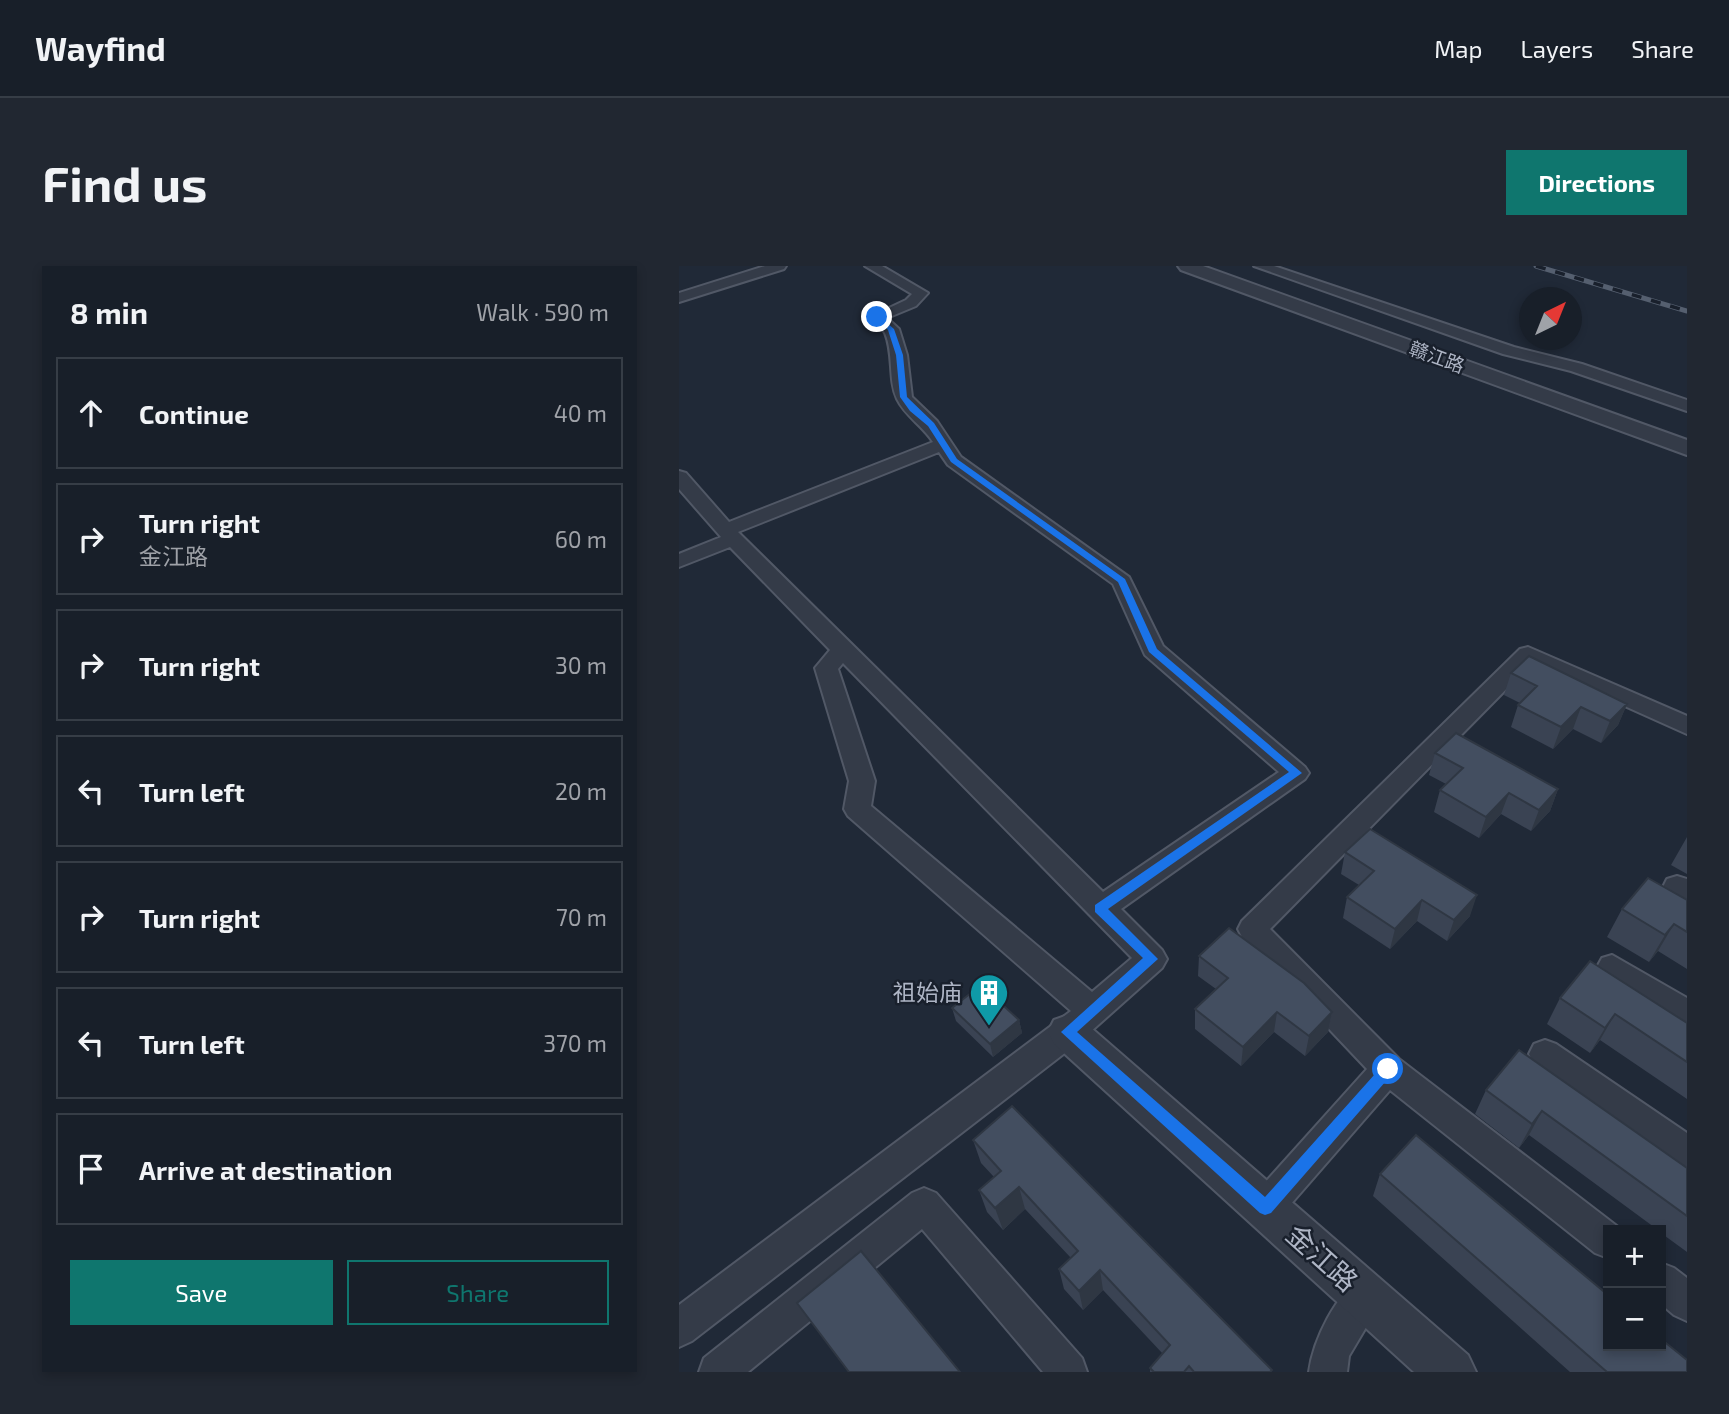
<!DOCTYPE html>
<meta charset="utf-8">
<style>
body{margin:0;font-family:"Exo 2","Noto Sans SC",sans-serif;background:#212731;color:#f1f3f6}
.controls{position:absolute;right:21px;bottom:21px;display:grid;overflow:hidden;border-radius:0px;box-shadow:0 4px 10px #0003}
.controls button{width:63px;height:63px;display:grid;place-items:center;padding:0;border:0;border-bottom:2px solid #363d46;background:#181f29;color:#f1f3f6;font:35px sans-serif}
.compass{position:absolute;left:840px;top:21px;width:63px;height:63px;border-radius:50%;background:#181f29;box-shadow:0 4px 10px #0003;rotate:43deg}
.stop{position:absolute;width:21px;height:21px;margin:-16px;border:5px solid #1a73e8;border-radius:50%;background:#fff}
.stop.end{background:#1a73e8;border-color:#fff;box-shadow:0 2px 7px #0008}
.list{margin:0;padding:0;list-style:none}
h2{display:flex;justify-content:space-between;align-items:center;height:91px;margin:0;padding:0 28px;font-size:30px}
h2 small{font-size:23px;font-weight:400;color:#9fa2a8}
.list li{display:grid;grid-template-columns:46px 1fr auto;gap:21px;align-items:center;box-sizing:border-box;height:112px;margin:0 14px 14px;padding:0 14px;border:2px solid #363d46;border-radius:0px}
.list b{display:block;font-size:26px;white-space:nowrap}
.list p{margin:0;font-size:23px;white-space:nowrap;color:#9fa2a8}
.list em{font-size:23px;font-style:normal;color:#9fa2a8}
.actions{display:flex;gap:14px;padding:21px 28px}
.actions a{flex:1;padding:16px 0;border:2px solid #0f766e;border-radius:0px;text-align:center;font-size:24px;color:#0f766e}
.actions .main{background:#0f766e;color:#fff}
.icon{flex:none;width:38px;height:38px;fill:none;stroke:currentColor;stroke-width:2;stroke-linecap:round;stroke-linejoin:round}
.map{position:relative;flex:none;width:1008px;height:1106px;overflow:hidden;border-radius:0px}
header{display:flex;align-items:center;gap:42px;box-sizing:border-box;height:98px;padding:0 35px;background:#181f29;border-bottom:2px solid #363d46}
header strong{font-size:33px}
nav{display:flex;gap:38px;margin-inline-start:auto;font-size:24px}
.intro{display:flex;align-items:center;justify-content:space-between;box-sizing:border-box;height:168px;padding:0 42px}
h1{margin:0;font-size:49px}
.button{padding:18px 32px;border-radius:0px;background:#0f766e;color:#fff;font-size:24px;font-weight:700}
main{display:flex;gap:42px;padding:0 42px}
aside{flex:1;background:#181f29;border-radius:0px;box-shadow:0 4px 10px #0003}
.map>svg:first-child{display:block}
</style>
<header>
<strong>Wayfind</strong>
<nav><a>Map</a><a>Layers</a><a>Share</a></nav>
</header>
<div class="intro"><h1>Find us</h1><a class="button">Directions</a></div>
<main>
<aside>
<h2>8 min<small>Walk · 590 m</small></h2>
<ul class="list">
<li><svg class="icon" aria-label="ahead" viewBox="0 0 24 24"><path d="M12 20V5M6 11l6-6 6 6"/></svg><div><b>Continue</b></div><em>40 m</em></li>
<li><svg class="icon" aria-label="right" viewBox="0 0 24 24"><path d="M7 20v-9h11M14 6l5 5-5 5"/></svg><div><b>Turn right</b><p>金江路</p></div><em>60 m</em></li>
<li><svg class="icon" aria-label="right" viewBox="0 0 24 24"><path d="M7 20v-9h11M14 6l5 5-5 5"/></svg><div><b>Turn right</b></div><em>30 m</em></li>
<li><svg class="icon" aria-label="left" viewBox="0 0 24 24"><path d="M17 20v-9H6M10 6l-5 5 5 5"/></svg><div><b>Turn left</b></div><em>20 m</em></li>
<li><svg class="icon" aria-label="right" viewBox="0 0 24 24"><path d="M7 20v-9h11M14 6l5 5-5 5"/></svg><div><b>Turn right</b></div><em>70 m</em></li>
<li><svg class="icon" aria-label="left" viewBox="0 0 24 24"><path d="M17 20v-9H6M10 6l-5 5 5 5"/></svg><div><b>Turn left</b></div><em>370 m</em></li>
<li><svg class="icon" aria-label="arrive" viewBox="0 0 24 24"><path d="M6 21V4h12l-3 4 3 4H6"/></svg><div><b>Arrive at destination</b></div></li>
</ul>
<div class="actions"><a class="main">Save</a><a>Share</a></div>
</aside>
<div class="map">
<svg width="1008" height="1106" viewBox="0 0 1008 1106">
<rect width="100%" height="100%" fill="#202937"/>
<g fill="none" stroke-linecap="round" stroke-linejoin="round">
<g stroke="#515866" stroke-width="4">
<path id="minor" d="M 86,0 L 107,0 L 105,3 L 0,36 L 0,27 Z
M 186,0 L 203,0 L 249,27 L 237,40 L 208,52 L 220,63 L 228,89 L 233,131 L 258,155 L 282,191 L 450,311 L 484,380 L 626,501 L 630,507 L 626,513 L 442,643 L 483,684 L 488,693 L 483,702 L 400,776 L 13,1075 L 0,1081 L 0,1039 L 392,745 L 169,550 L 165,543 L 170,515 L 136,402 L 151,384 L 51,281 L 0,301 L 0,288 L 42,271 L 0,223 L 0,205 L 7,207 L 50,256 L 254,176 C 244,160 226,150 218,133 C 209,114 215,88 206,67 C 203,61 195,57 191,51 L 227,34 L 233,28 ZM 260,186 L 269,199 L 434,318 L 466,389 L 600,506 L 424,626 L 59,266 ZM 164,397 L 453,692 L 413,726 L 192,540 L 196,515 L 159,403 Z
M 575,0 L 595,0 L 835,81 L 903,98 L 1008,134 L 1008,145 L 892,105 L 824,88 Z
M 849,381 L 1008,450 L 1008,468 L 852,398 L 591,663 L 720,793 L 943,964 L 929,964 L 929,992 L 916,987 L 711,824 L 598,954 L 586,959 L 574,954 L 568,942 L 574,930 L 688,803 L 563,671 L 559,663 L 563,655 L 841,383 Z
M 998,610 L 1008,613 L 1008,638 L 988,629 L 984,621 L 988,613 Z
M 933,689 L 1008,732 L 1008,761 L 997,757 L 923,710 L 918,701 L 923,692 Z
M 866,774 L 877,778 L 1008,867 L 1008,903 L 996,898 L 855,798 L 850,788 L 855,778 Z
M 245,922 L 257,927 L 403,1092 L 408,1106 L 364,1106 L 243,963 L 69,1106 L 20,1106 L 25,1092 L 233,927 Z
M 982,997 L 995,1002 L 1008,1012 L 1008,1055 L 995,1049 L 982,1038 Z
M 686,1012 L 699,1018 L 705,1031 L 670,1090 L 668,1106 L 630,1106 C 634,1076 657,1024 686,1012 Z"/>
</g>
<g stroke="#515866" stroke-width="4">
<path id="tertiary" d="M 499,0 L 524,0 L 1008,174 L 1008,189 L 502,4 Z
M 389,749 L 403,754 L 789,1089 L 797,1106 L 735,1106 L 375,778 L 369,766 L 375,754 Z"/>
</g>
<use href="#minor" fill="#343b48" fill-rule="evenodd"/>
<use href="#tertiary" fill="#343b48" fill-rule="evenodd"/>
<g stroke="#555f6f" stroke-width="5">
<path id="rail" d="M 857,0 L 1008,45"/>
</g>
<use href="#rail" stroke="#19202c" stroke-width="3.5" stroke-dasharray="10" stroke-linecap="butt"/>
</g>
<path fill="#3a4353" d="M 832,407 L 948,438 L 939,459 L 922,477 L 894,463 L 874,483 L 832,461 L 839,439 L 841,437 L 825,429 Z
M 756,487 L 879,523 L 871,545 L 852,565 L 822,548 L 800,572 L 755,546 L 761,524 L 767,518 L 750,509 Z
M 1008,571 L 1008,608 L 992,599 Z
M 666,586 L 791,650 L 768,675 L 738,655 L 711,683 L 664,652 L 668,631 L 680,619 L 662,608 Z
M 1008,634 L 1008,703 L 979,685 L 970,696 L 928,671 L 943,643 Z
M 520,690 L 653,746 L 649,766 L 626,790 L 595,766 L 562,800 L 516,763 L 516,743 L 537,723 L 519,710 Z
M 881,732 L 1008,757 L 1008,833 L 921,774 L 911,787 L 868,758 Z
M 273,742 L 340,754 L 343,767 L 314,791 L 277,755 Z
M 840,784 L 1008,902 L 1008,986 L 982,967 L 982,964 L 979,964 L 850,869 L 840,882 L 796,848 L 807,824 Z
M 294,874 L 593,1104 L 592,1106 L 471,1106 L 471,1102 L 484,1088 L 424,1024 L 404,1044 L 385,1023 L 380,1003 L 392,992 L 346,943 L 324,964 L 308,946 L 300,924 L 315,911 L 302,897 Z
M 701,908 L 1008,1106 L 891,1106 L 694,930 Z"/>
<path fill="#2f3743" d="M 948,438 L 939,459 L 922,477 L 931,455 Z
M 902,441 L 894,463 L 874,483 L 882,461 Z
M 879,523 L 871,545 L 852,565 L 860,544 Z
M 830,527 L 822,548 L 800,572 L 807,551 Z
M 798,629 L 791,650 L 768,675 L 775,654 Z
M 743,634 L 738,655 L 711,683 L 716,663 Z
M 995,658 L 979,685 L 970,696 L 986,669 Z
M 598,746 L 595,766 L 562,800 L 564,781 Z
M 653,746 L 649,766 L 626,790 L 630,770 Z
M 936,748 L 921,774 L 911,787 L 926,762 Z
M 340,754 L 343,767 L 314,791 L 311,778 Z
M 863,845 L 850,869 L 840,882 L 853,858 Z
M 340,921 L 346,943 L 324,964 L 316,942 Z
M 421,1004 L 424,1024 L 404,1044 L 400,1025 Z"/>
<path fill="#434e60" stroke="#2f3743" stroke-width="2" d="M 850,390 L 948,438 L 931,455 L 902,441 L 882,461 L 839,439 L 858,420 L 832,407 Z
M 777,467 L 879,523 L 860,544 L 830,527 L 807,551 L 761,524 L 784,502 L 756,487 Z
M 691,563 L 798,629 L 775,654 L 743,634 L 716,663 L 668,631 L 695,605 L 666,586 Z
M 969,612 L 1008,634 L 1008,666 L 995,658 L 986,669 L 943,643 Z
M 550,662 L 625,717 L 653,746 L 630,770 L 598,746 L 564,781 L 516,743 L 549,712 L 520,690 Z
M 911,695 L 1008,757 L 1008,796 L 936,748 L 926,762 L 881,732 Z
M 302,719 L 340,754 L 311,778 L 273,742 Z
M 840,784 L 1008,902 L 1008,950 L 863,845 L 853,858 L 807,824 Z
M 333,840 L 593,1104 L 591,1106 L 515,1106 L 510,1100 L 505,1106 L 475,1106 L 471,1102 L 491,1079 L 421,1004 L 400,1025 L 380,1003 L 399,985 L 340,921 L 316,942 L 300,924 L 322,905 L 294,874 Z
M 737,869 L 929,1029 L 929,1080 L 982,1080 L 982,1073 L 1008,1094 L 1008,1106 L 928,1106 L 701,908 Z
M 182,985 L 281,1106 L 170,1106 L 118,1037 Z"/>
<path fill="#1a73e8" d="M 196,50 L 200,50 L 215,63 L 224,89 L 228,131 L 255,157 L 278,193 L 446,313 L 478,383 L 623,507 L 429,643 L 479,693 L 398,766 L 586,931 L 704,799 L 714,799 L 714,807 L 592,947 L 586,949 L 581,947 L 382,766 L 464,692 L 416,646 L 416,639 L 610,506 L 470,386 L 439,316 L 272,196 L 249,160 L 231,145 L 221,131 L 217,89 L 209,64 Z"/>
<defs>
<g id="building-pin" transform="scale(2.0125)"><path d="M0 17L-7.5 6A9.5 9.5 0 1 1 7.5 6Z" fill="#0f9aa8" stroke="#19202c"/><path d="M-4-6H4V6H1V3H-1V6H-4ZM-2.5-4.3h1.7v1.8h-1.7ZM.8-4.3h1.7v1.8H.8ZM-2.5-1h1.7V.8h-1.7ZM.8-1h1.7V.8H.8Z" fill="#fff"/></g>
</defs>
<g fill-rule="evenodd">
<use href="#building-pin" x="310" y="727"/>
</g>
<g text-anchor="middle" stroke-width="5" stroke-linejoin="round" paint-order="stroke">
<g font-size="19" fill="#aeb5c5" stroke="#19202c">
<text transform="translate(758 91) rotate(20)" y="7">赣江路</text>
</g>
<g font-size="23" fill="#aeb5c5" stroke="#19202c" text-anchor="end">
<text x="283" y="735">祖始庙</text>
</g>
<g font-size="28" fill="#aeb5c5" stroke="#19202c">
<text transform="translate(643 992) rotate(42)" y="10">金江路</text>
</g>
</g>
</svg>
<div class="controls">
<button>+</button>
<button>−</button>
</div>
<svg class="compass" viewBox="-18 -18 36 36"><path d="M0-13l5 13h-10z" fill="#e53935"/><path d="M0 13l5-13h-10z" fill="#9fa2a8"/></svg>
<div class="stop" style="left:709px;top:803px"></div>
<div class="stop end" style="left:198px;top:51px"></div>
</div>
</main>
